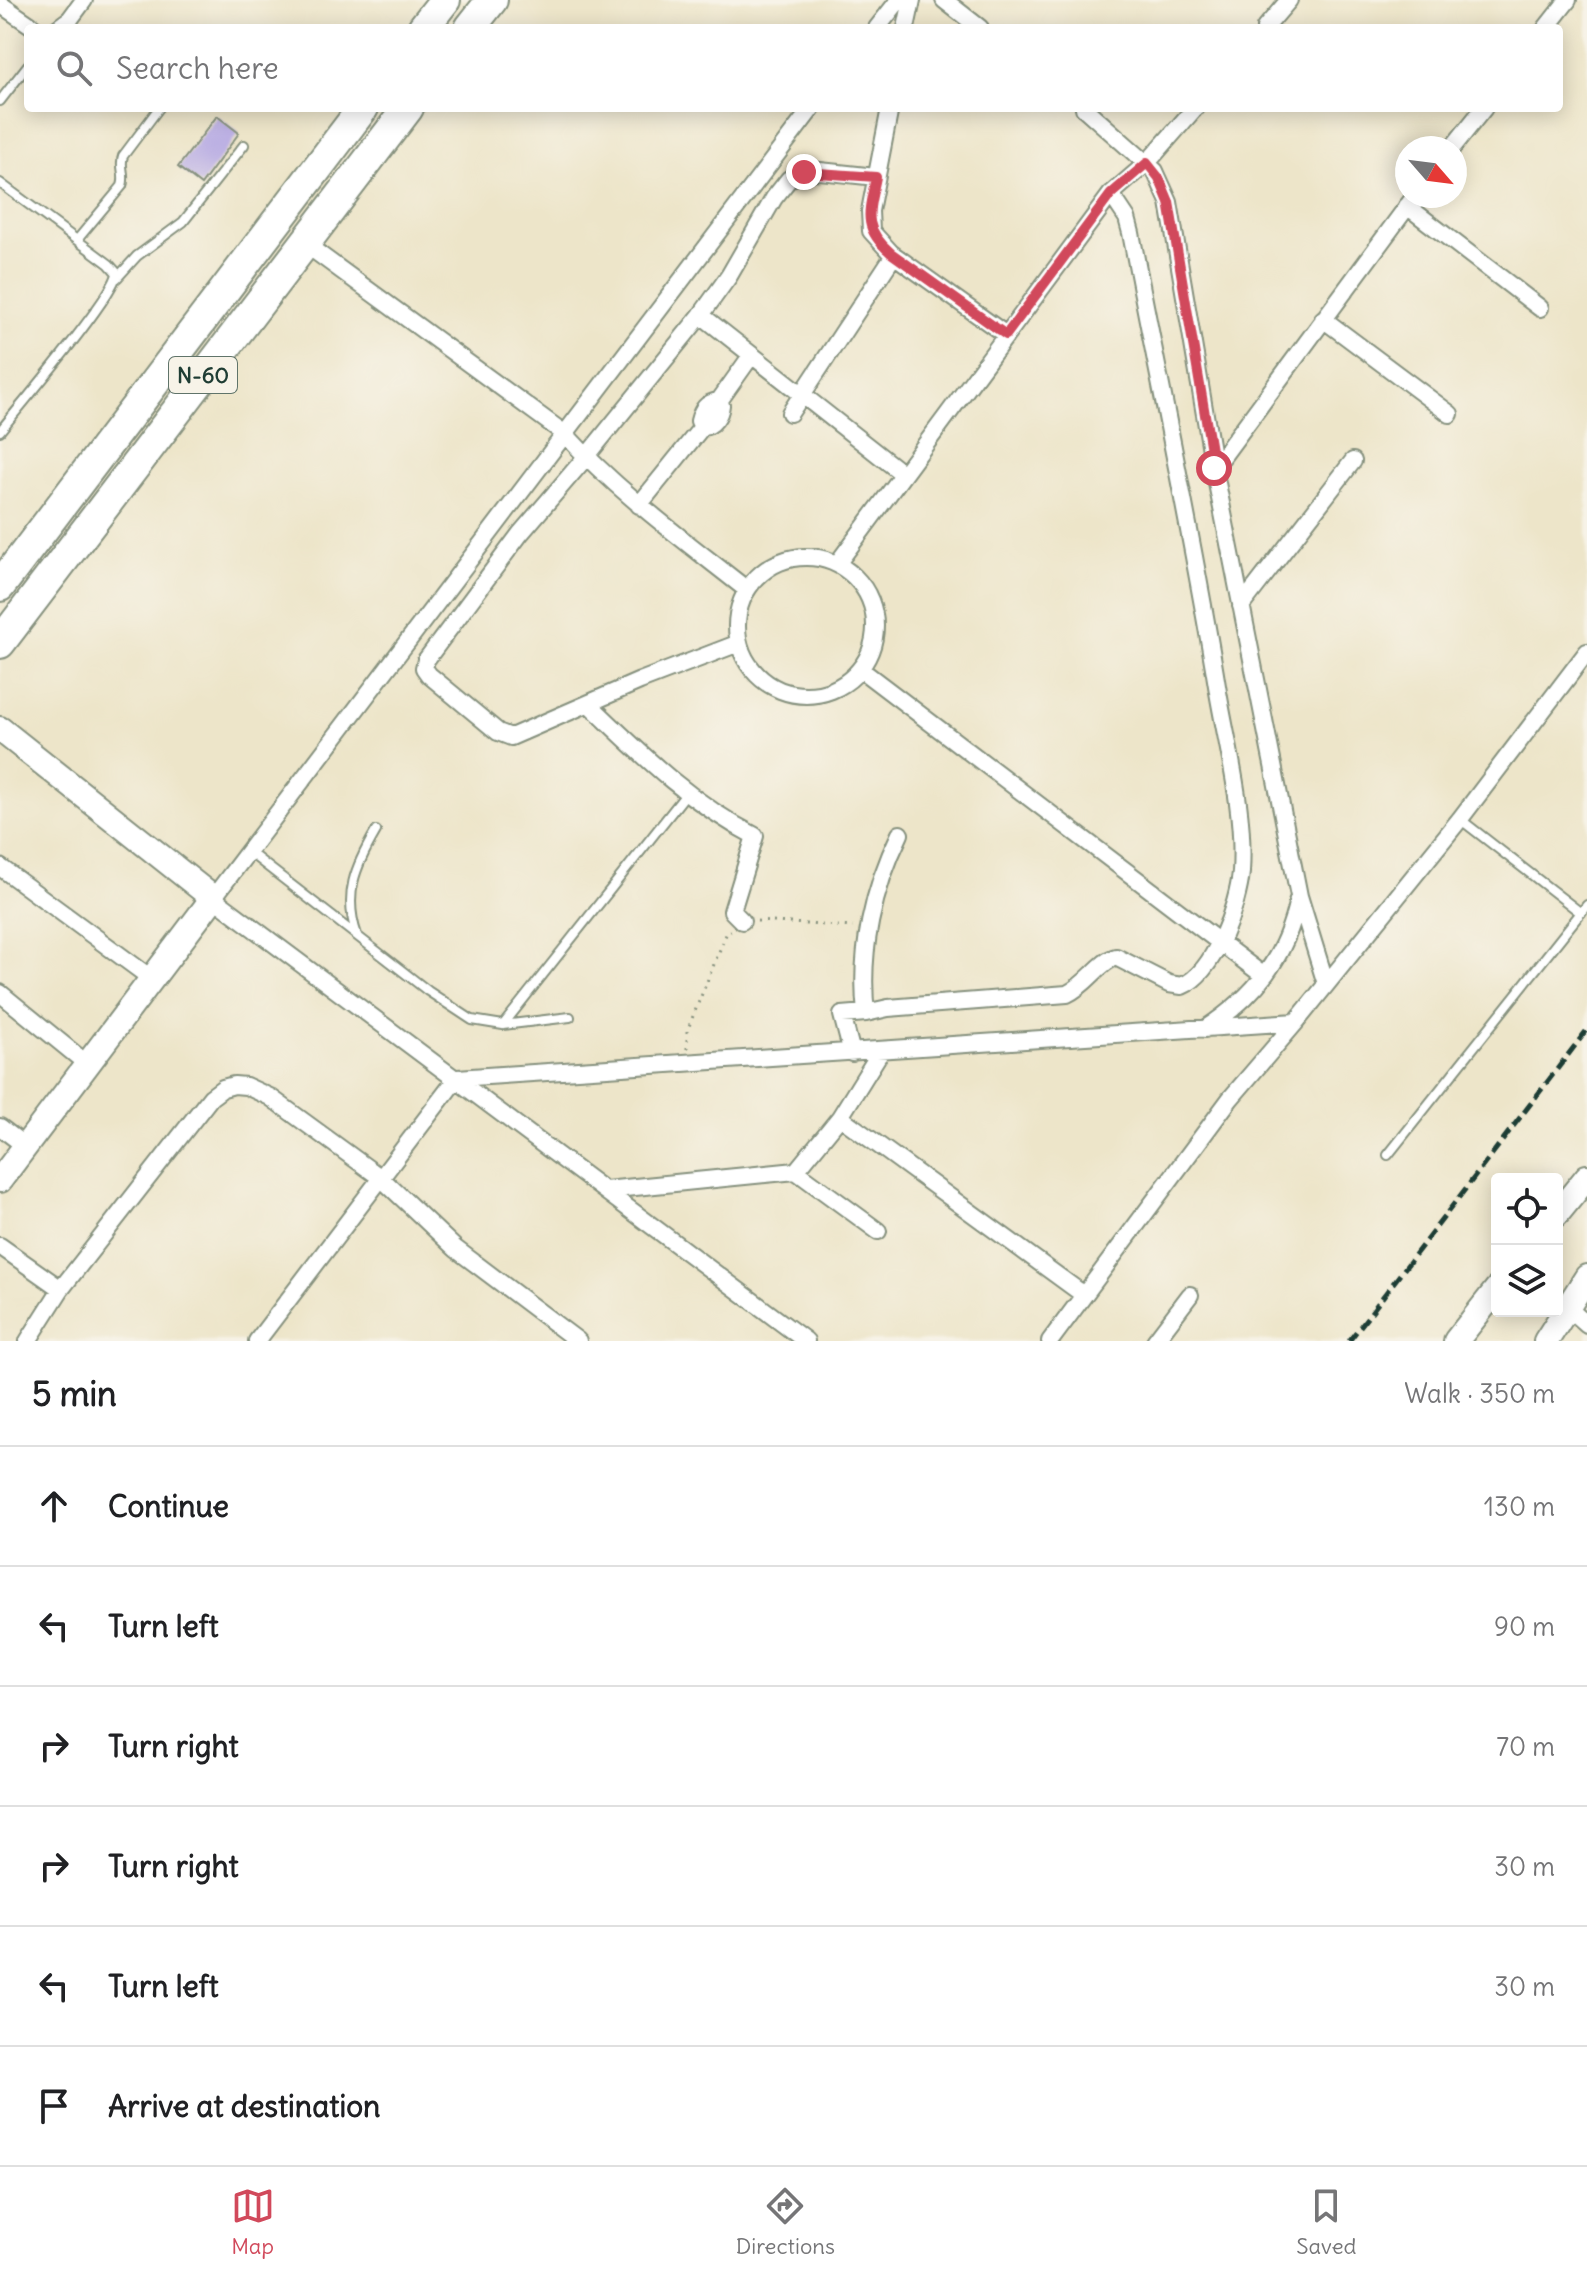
<!DOCTYPE html>
<meta charset="utf-8">
<style>
body{margin:0;font-family:Delius,sans-serif;background:#f6f6f6;color:#202124}
.controls{position:absolute;right:24px;bottom:24px;display:grid;overflow:hidden;border-radius:8px;box-shadow:0 4px 20px #0003}
.controls button{width:72px;height:72px;display:grid;place-items:center;padding:0;border:0;border-bottom:2px solid #e0e0e0;background:#fff;color:#202124;font:40px sans-serif}
.compass{position:absolute;left:1395px;top:136px;width:72px;height:72px;border-radius:50%;background:#fff;box-shadow:0 4px 20px #0003;rotate:118deg}
.stop{position:absolute;width:24px;height:24px;margin:-18px;border:6px solid #d1495b;border-radius:50%;background:#fff}
.stop.end{background:#d1495b;border-color:#fff;box-shadow:0 2px 8px #0008}
.list{margin:0;padding:0;list-style:none}
h2{display:flex;justify-content:space-between;align-items:center;height:104px;margin:0;padding:0 32px;font-size:34px}
h2 small{font-size:26px;font-weight:400;color:#757577}
.list li{display:grid;grid-template-columns:52px 1fr auto;gap:24px;align-items:center;box-sizing:border-box;height:120px;padding:0 32px;border-top:2px solid #e0e0e0}
.list b{display:block;font-size:30px;white-space:nowrap}
.list em{font-size:26px;font-style:normal;color:#757577}
.icon{flex:none;width:44px;height:44px;fill:none;stroke:currentColor;stroke-width:2;stroke-linecap:round;stroke-linejoin:round}
.map{position:relative;flex:none;width:1587px;height:1341px;overflow:hidden}
.search{position:absolute;background:#fff;box-shadow:0 4px 20px #0003;left:24px;right:24px;top:24px;height:88px;display:flex;align-items:center;gap:20px;box-sizing:border-box;padding:0 28px;border-radius:8px;color:#757577;font-size:30px}
.sheet{height:824px;background:#fff}
nav{display:flex;justify-content:space-around;align-items:center;box-sizing:border-box;height:112px;border-top:2px solid #e0e0e0;background:#fff;font-size:22px;color:#757577}
nav a{display:grid;justify-items:center;gap:4px}
nav .on{color:#d1495b}
.map>svg:first-child{display:block}
</style>
<div class="map">
<svg width="1587" height="1341" viewBox="0 0 1587 1341">
<rect width="100%" height="100%" fill="#f7f3e8"/>
<filter id="ink" filterUnits="userSpaceOnUse"><feTurbulence type="fractalNoise" baseFrequency=".0125" numOctaves="2"/><feDisplacementMap in="SourceGraphic" scale="16" xChannelSelector="R" yChannelSelector="G"/><feConvolveMatrix kernelMatrix="1 2 1 2 8 2 1 2 1" color-interpolation-filters="sRGB"/></filter>
<filter id="wash" filterUnits="userSpaceOnUse"><feTurbulence type="fractalNoise" baseFrequency=".006" numOctaves="4" result="noise"/><feDisplacementMap in="SourceGraphic" scale="32" xChannelSelector="R" yChannelSelector="G"/><feGaussianBlur stdDeviation="1.8" result="paint"/><feColorMatrix in="noise" values="0 0 0 0 0 0 0 0 0 0 0 0 0 0 0 0 0 1.4 0 .05"/><feComposite in="paint" operator="in"/></filter>
<g filter="url(#wash)">
<rect width="100%" height="100%" fill="#ede5c9"/>
<g id="blocks">
<path fill="#bcb0e3" d="M 217,116 L 239,133 L 201,185 L 178,167 Z"/>
</g>
</g>
<g filter="url(#ink)">
<use href="#blocks" fill-opacity="0" stroke="#86917e" stroke-width="2"/>
<g fill="none" stroke-linecap="round" stroke-linejoin="round">
<g stroke="#86917e" stroke-width="12">
<path id="lane" d="M 0,101 L 28,65
M 0,183 L 109,264 L 117,273 C 115,295 20,406 0,431
M 77,240 L 122,186 C 126,175 119,166 123,156 L 159,108
M 117,278 L 137,256 L 183,222 L 244,145
M 1460,819 L 1581,913
M 249,852 L 428,991 L 472,1020 L 503,1025 L 570,1017
M 357,935 C 343,895 355,867 376,831
M 503,1025 L 686,794
M 1388,1155 L 1587,905"/>
</g>
<g stroke="#86917e" stroke-width="20">
<path id="street" d="M 944,0 L 980,28
M 0,4 L 35,28
M 58,28 L 70,19 L 84,0
M 877,28 L 899,0
M 906,28 L 912,0
M 1265,28 L 1289,0
M 1546,28 L 1568,0
M 890,108 L 870,211 L 871,231 L 891,253 L 1006,335
M 1084,108 L 1155,171 L 1169,202 L 1214,468 L 1299,896 L 1326,984
M 1452,148 L 1484,108
M 1407,206 L 1540,308
M 304,243 L 565,434 C 619,493 684,540 747,590
M 701,315 L 903,474
M 1323,319 L 1450,414
M 790,413 L 894,255
M 702,427 L 699,421 C 702,409 706,403 719,401 L 751,356
M 1214,468 L 1415,196
M 639,505 L 702,427 C 713,427 720,415 721,405 L 719,401
M737 626a69 69 0 1 1 138 0a69 69 0 1 1-138 0Z
M 837,564 L 1111,194 L 1147,163 L 1195,108
M 1241,606 L 1353,461
M 739,643 L 640,681 L 511,737 L 498,732 L 429,675 L 424,668 L 426,660 L 520,534 L 586,457 L 701,315 L 729,276 L 774,198 L 789,179 L 804,172 L 820,171 L 876,177
M 860,669 L 1264,976
M 589,704 C 641,754 690,803 755,836 L 732,911 L 742,921
M 0,867 L 152,979
M 0,993 L 87,1064
M 866,1013 L 888,1008 L 1067,994 C 1088,984 1100,961 1116,957 L 1169,984 L 1182,986 C 1215,972 1238,905 1241,872 C 1245,812 1228,750 1218,692 C 1193,538 1160,386 1131,233 L 1127,218 L 1111,194
M 1205,1029 C 1255,996 1286,958 1298,899
M 852,1053 L 842,1015 L 866,1013 C 859,952 873,889 900,834
M 840,1117 L 1084,1295
M 0,1127 L 25,1146
M 796,1171 L 878,1231
M 605,1190 L 796,1171 L 840,1117 L 881,1051
M 0,1246 L 61,1289
M 1567,1307 L 1587,1325
M 28,1341 L 61,1289 L 211,1097 L 223,1088 L 234,1085 L 246,1086 L 270,1097 L 381,1178 L 456,1249 L 578,1341
M 257,1341 L 457,1078 L 1296,1022
M 806,1341 L 213,898 L 812,108
M 1050,1341 L 1230,1099 L 1296,1022 L 1460,819 L 1587,652
M 1155,1341 L 1190,1295"/>
</g>
<g stroke="#86917e" stroke-width="28">
<path id="secondary" d="M 0,729 L 213,898 L 0,1180
M 1557,1214 L 1587,1177
M 1456,1341 L 1497,1289
M 1546,1341 L 1587,1277"/>
</g>
<g stroke="#86917e" stroke-width="34">
<path id="highway" d="M 423,28 L 445,0
M 470,28 L 492,0
M 0,586 L 363,108
M 0,643 L 408,108"/>
</g>
<path stroke="#86917e" stroke-width="3" stroke-dasharray="2 6" stroke-linecap="butt" d="M 757,921 L 853,927
M 687,1049 L 687,1031 L 727,932 L 731,931"/>
<use href="#lane" stroke="#fff" stroke-width="8"/>
<use href="#street" stroke="#fff" stroke-width="16"/>
<use href="#secondary" stroke="#fff" stroke-width="24"/>
<use href="#highway" stroke="#fff" stroke-width="30"/>
<path stroke="#1f3d34" stroke-width="5" stroke-dasharray="12 6" stroke-linecap="butt" d="M 1349,1341 L 1587,1030"/>
</g>
</g>
<g fill="none" stroke-linecap="round" stroke-linejoin="round" filter="url(#ink)">
<path stroke="#d1495b" stroke-width="10" d="M 804,172 L 876,177 C 869,212 861,227 891,253 L 1006,335 L 1111,194 L 1147,163 L 1159,178 L 1169,202 L 1214,468"/>
</g>
<g text-anchor="middle" stroke-width="6" stroke-linejoin="round" paint-order="stroke">
<rect fill="#f7f3e8" stroke="#60746a" stroke-width="2" x="169" y="357" width="68" height="36" rx="6"/>
<g font-size="22" font-weight="bold" fill="#1f3d34">
<text x="203" y="383">N-60</text>
</g>
</g>
</svg>
<div class="controls">
<button><svg class="icon" aria-label="locate" viewBox="0 0 24 24"><circle cx="12" cy="12" r="6"/><path d="M12 2v4M12 18v4M2 12h4M18 12h4"/></svg></button>
<button><svg class="icon" aria-label="layers" viewBox="0 0 24 24"><path d="M12 4l9 5-9 5-9-5zM3 14l9 5 9-5"/></svg></button>
</div>
<svg class="compass" viewBox="-18 -18 36 36"><path d="M0-13l5 13h-10z" fill="#e53935"/><path d="M0 13l5-13h-10z" fill="#757577"/></svg>
<div class="stop" style="left:1214px;top:468px"></div>
<div class="stop end" style="left:804px;top:172px"></div>
<div class="search"><svg class="icon" aria-label="search" viewBox="0 0 24 24"><circle cx="10" cy="10" r="6"/><path d="M15 15l6 6"/></svg>Search here</div>
</div>
<section class="sheet">
<h2>5 min<small>Walk · 350 m</small></h2>
<ul class="list">
<li><svg class="icon" aria-label="ahead" viewBox="0 0 24 24"><path d="M12 20V5M6 11l6-6 6 6"/></svg><div><b>Continue</b></div><em>130 m</em></li>
<li><svg class="icon" aria-label="left" viewBox="0 0 24 24"><path d="M17 20v-9H6M10 6l-5 5 5 5"/></svg><div><b>Turn left</b></div><em>90 m</em></li>
<li><svg class="icon" aria-label="right" viewBox="0 0 24 24"><path d="M7 20v-9h11M14 6l5 5-5 5"/></svg><div><b>Turn right</b></div><em>70 m</em></li>
<li><svg class="icon" aria-label="right" viewBox="0 0 24 24"><path d="M7 20v-9h11M14 6l5 5-5 5"/></svg><div><b>Turn right</b></div><em>30 m</em></li>
<li><svg class="icon" aria-label="left" viewBox="0 0 24 24"><path d="M17 20v-9H6M10 6l-5 5 5 5"/></svg><div><b>Turn left</b></div><em>30 m</em></li>
<li><svg class="icon" aria-label="arrive" viewBox="0 0 24 24"><path d="M6 21V4h12l-3 4 3 4H6"/></svg><div><b>Arrive at destination</b></div></li>
</ul>
</section>
<nav>
<a class="on"><svg class="icon" aria-label="map" viewBox="0 0 24 24"><path d="M3 6l6-2 6 2 6-2v14l-6 2-6-2-6 2zM9 4v14M15 6v14"/></svg>Map</a>
<a><svg class="icon" aria-label="directions" viewBox="0 0 24 24"><path d="M12 3l9 9-9 9-9-9zM9 14v-3h6M13 9l2 2-2 2"/></svg>Directions</a>
<a><svg class="icon" aria-label="saved" viewBox="0 0 24 24"><path d="M7 4h10v16l-5-4-5 4z"/></svg>Saved</a>
</nav>
